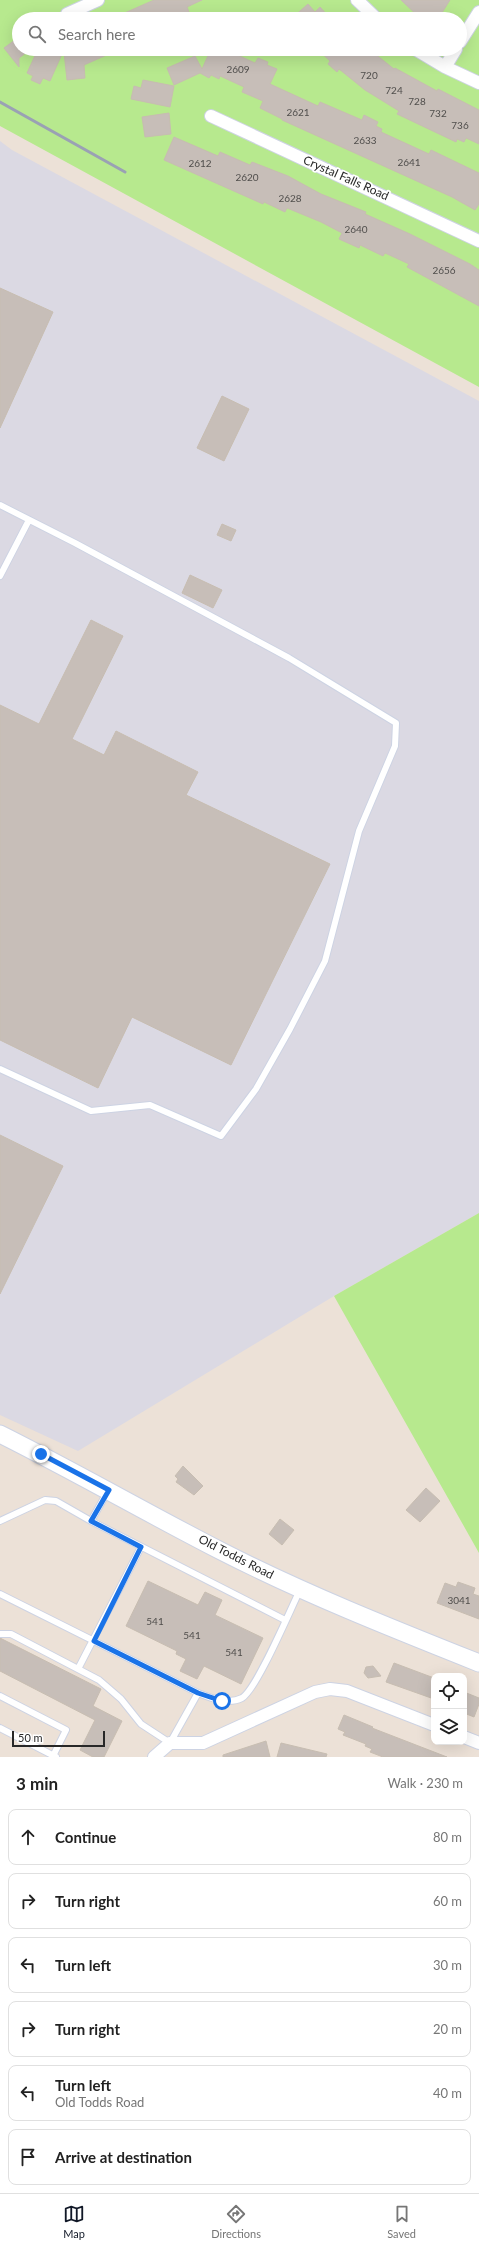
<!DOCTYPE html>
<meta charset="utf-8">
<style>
body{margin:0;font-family:Lato,sans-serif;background:#f2f2f2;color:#222}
.controls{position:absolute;right:12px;bottom:12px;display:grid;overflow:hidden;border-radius:8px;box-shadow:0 4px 16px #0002}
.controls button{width:36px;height:36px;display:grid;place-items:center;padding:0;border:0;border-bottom:1px solid #e0e0e0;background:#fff;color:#222;font:20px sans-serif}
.scale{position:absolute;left:12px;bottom:10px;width:93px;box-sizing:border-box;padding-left:4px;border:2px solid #282828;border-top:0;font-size:11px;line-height:14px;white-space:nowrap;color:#282828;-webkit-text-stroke:3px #fff;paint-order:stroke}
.stop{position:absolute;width:12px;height:12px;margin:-9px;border:3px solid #1a73e8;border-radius:50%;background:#fff}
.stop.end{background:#1a73e8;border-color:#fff;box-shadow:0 1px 4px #0008}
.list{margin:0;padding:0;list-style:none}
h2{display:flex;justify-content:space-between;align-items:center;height:52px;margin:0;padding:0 16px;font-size:17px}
h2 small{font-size:13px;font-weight:400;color:#767676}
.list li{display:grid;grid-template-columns:26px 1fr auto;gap:12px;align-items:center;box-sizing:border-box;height:56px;margin:0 8px 8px;padding:0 8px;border:1px solid #e0e0e0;border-radius:8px}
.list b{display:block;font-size:15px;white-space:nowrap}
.list p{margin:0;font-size:13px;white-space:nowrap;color:#767676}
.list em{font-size:13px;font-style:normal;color:#767676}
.icon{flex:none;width:22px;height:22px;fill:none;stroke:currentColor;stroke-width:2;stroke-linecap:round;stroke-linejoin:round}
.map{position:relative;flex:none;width:479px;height:1757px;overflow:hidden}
.search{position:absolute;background:#fff;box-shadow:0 4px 16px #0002;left:12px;right:12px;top:12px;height:44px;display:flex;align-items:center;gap:10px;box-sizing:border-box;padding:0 14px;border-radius:22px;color:#767676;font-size:15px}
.sheet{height:436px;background:#fff}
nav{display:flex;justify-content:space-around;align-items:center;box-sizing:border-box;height:56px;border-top:1px solid #e0e0e0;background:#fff;font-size:11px;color:#767676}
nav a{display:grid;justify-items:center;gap:2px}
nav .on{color:#111827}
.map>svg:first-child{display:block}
</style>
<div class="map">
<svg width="479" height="1757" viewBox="0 0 479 1757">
<rect width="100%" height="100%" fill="#ece1d7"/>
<path fill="#dbd9e3" d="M 0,141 L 12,150 L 479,401 L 479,1213 L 334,1296 L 78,1451 L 0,1415 Z"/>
<path fill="#b7e98e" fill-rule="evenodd" d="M 0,0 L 479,0 L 479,387 L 0,126 ZM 19,19 L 460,19 L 460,49 L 19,49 Z
M 479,1213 L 479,1553 L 334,1296 Z"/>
<path fill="#c7beb8" stroke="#c7bdb1" d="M 154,0 L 202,0 L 187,7 L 189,12 L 184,14 L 186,19 L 170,19 L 169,15 L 160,19 L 111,19 Z
M 401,0 L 450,0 L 438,19 L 421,19 Z
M 308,4 L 315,12 L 320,7 L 331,19 L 291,19 Z
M 19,37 L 19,49 L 31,49 L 19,58 L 19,67 L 4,48 Z
M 38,49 L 51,49 L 62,54 L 50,81 L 43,78 L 40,84 L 31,80 L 33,76 L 27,73 Z
M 85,49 L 120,49 L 84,65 L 85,78 L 67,80 L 64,52 Z
M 211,49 L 233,49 L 231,52 L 255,63 L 258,58 L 268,62 L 267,65 L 277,69 L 270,84 L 318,106 L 320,102 L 362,120 L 364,115 L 378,122 L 376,126 L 382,129 L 381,132 L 429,154 L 431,150 L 479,173 L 479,204 L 475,210 L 452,197 L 282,120 L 282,119 L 260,108 L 263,101 L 242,92 L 244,87 L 220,76 L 219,79 L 211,75 L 209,78 L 200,73 L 174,85 L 167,68 L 195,56 L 202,69 Z
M 317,49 L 363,49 L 371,56 L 374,53 L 394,69 L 395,68 L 437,91 L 438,89 L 479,110 L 479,144 L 466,138 L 464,142 L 457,139 L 456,142 L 397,114 L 399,111 L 365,90 L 339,69 L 337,72 L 328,64 L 330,61 Z
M 143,80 L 174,86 L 170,107 L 131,99 L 134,86 L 141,88 Z
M 169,113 L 171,134 L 145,137 L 142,117 Z
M 174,137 L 218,156 L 220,152 L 250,165 L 252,162 L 288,176 L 321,194 L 366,212 L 365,214 L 410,234 L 470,264 L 479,270 L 479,306 L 407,267 L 409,264 L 385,253 L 383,256 L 360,245 L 359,248 L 339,239 L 342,233 L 321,222 L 287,208 L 285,212 L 264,202 L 263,204 L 164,160 Z
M 0,288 L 53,312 L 0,428 Z
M 222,396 L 249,409 L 224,461 L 197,448 Z
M 222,524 L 236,530 L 231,541 L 217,535 Z
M 190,575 L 222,590 L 213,608 L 182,593 Z
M 91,620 L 123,636 L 72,739 L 104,755 L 116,731 L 198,772 L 186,795 L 330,864 L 231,1065 L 132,1017 L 98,1088 L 0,1040 L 0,705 L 39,724 Z
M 0,1135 L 63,1166 L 0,1294 Z
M 183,1466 L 203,1486 L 194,1495 L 176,1482 L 178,1479 L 175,1476 Z
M 426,1488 L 440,1501 L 420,1522 L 406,1510 Z
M 280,1519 L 294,1530 L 282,1545 L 269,1534 Z
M 148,1581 L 198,1605 L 205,1592 L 222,1600 L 215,1615 L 263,1638 L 241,1684 L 204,1666 L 197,1679 L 180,1671 L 186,1659 L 176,1654 L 177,1651 L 126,1626 Z
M 458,1582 L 475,1588 L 473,1594 L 479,1596 L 479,1619 L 437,1603 L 445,1583 L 456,1587 Z
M 0,1638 L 101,1689 L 93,1706 L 122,1721 L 104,1757 L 93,1757 L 80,1750 L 95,1720 L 0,1671 Z
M 394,1663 L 434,1678 L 434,1699 L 386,1682 Z
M 373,1666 L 381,1676 L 368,1678 L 364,1673 L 366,1667 Z
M 464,1692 L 479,1698 L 479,1704 L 474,1717 L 464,1713 Z
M 344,1715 L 373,1727 L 372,1728 L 447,1757 L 383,1757 L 370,1752 L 372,1749 L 365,1746 L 366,1744 L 343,1735 L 345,1732 L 338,1729 Z
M 266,1741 L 270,1757 L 223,1757 L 223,1755 Z
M 281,1743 L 327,1754 L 326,1757 L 277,1757 Z"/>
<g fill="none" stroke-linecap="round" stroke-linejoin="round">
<g stroke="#cdd3e3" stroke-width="8">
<path id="service" d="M 0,505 L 75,543 L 289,658 L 396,723 L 395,746 L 359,831 L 325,961 L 290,1029 L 256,1089 L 221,1136 L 150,1105 L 91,1111 L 0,1069
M 0,576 L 29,520
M 0,1521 L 45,1500 L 56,1501 L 91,1521 L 108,1491
M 91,1521 L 285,1620
M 0,1594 L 198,1693
M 0,1634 L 11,1634 L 99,1680 L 121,1699 L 141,1724 L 170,1743 L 198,1693 C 211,1698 228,1705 242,1698 C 257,1689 290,1610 300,1590
M 78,1669 L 141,1547
M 0,1696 L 66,1730 L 53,1756
M 0,1728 L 56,1757"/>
</g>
<g stroke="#cdd3e3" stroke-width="14">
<path id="minor" d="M 357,0 L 377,19
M 67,14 L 98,0
M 460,42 L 479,12
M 415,49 L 445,67 L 479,83
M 445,67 L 456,49
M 211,116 L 479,241
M 464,1737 L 479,1743
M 154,1757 L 170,1743 L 203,1743 L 315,1692 L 330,1689 L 347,1691 L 434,1725"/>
</g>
<g stroke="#cdd3e3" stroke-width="19">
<path id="secondary" d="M 0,1434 C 74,1471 145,1512 219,1550 C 303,1593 391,1628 479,1663"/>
</g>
<use href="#service" stroke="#fff" stroke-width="6"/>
<use href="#minor" stroke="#fff" stroke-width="12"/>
<use href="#secondary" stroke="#fff" stroke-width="17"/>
<path stroke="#9aa1b4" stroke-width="3" d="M 0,102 L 125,172"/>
</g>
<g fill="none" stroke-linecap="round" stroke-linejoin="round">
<path stroke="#1a73e8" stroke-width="5" d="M 41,1454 L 109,1490 L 91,1521 L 141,1547 L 94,1641 L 198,1693 L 222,1701"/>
</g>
<g text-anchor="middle" stroke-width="3.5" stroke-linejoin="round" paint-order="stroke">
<g font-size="10" fill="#504e4c">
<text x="238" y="73">2609</text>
<text x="369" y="79">720</text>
<text x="394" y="94">724</text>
<text x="417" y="105">728</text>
<text x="298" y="116">2621</text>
<text x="438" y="117">732</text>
<text x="460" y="129">736</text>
<text x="365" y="144">2633</text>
<text x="409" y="166">2641</text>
<text x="200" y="167">2612</text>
<text x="247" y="181">2620</text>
<text x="290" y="202">2628</text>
<text x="356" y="233">2640</text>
<text x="444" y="274">2656</text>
<text x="459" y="1604">3041</text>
<text x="155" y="1625">541</text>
<text x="192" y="1639">541</text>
<text x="234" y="1656">541</text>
</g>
<g font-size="12" fill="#282828" stroke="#fff">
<text transform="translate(346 178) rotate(24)" y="4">Crystal Falls Road</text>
<text transform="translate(236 1557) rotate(27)" y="4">Old Todds Road</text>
</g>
</g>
</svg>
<div class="controls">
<button><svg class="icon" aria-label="locate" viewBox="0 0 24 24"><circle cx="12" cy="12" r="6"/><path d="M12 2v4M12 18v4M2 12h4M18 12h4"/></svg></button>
<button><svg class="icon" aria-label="layers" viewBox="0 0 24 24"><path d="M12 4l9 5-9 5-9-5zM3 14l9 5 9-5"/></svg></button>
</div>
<div class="scale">50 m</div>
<div class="stop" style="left:222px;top:1701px"></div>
<div class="stop end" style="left:41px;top:1454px"></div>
<div class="search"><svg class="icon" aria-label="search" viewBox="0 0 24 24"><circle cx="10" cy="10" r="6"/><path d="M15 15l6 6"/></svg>Search here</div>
</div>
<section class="sheet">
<h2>3 min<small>Walk · 230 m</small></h2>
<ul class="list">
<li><svg class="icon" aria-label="ahead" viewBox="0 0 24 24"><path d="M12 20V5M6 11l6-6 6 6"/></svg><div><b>Continue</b></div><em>80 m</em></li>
<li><svg class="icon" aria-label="right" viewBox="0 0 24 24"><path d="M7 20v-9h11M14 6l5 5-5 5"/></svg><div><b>Turn right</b></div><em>60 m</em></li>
<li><svg class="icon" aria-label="left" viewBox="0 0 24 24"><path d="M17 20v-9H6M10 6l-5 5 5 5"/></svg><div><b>Turn left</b></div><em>30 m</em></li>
<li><svg class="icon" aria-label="right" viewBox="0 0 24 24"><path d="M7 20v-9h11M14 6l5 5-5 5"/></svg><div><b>Turn right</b></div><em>20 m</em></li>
<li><svg class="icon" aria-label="left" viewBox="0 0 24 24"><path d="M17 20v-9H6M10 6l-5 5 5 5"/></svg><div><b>Turn left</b><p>Old Todds Road</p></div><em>40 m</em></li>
<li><svg class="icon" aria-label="arrive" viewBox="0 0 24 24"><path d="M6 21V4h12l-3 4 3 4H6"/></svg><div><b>Arrive at destination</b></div></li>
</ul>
</section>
<nav>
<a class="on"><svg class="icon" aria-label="map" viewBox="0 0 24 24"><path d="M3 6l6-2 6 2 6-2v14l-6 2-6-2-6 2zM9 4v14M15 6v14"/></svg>Map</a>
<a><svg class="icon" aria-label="directions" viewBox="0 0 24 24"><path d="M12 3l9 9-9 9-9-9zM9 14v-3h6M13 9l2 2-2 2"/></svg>Directions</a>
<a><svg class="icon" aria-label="saved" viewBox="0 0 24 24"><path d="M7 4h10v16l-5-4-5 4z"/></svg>Saved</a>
</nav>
